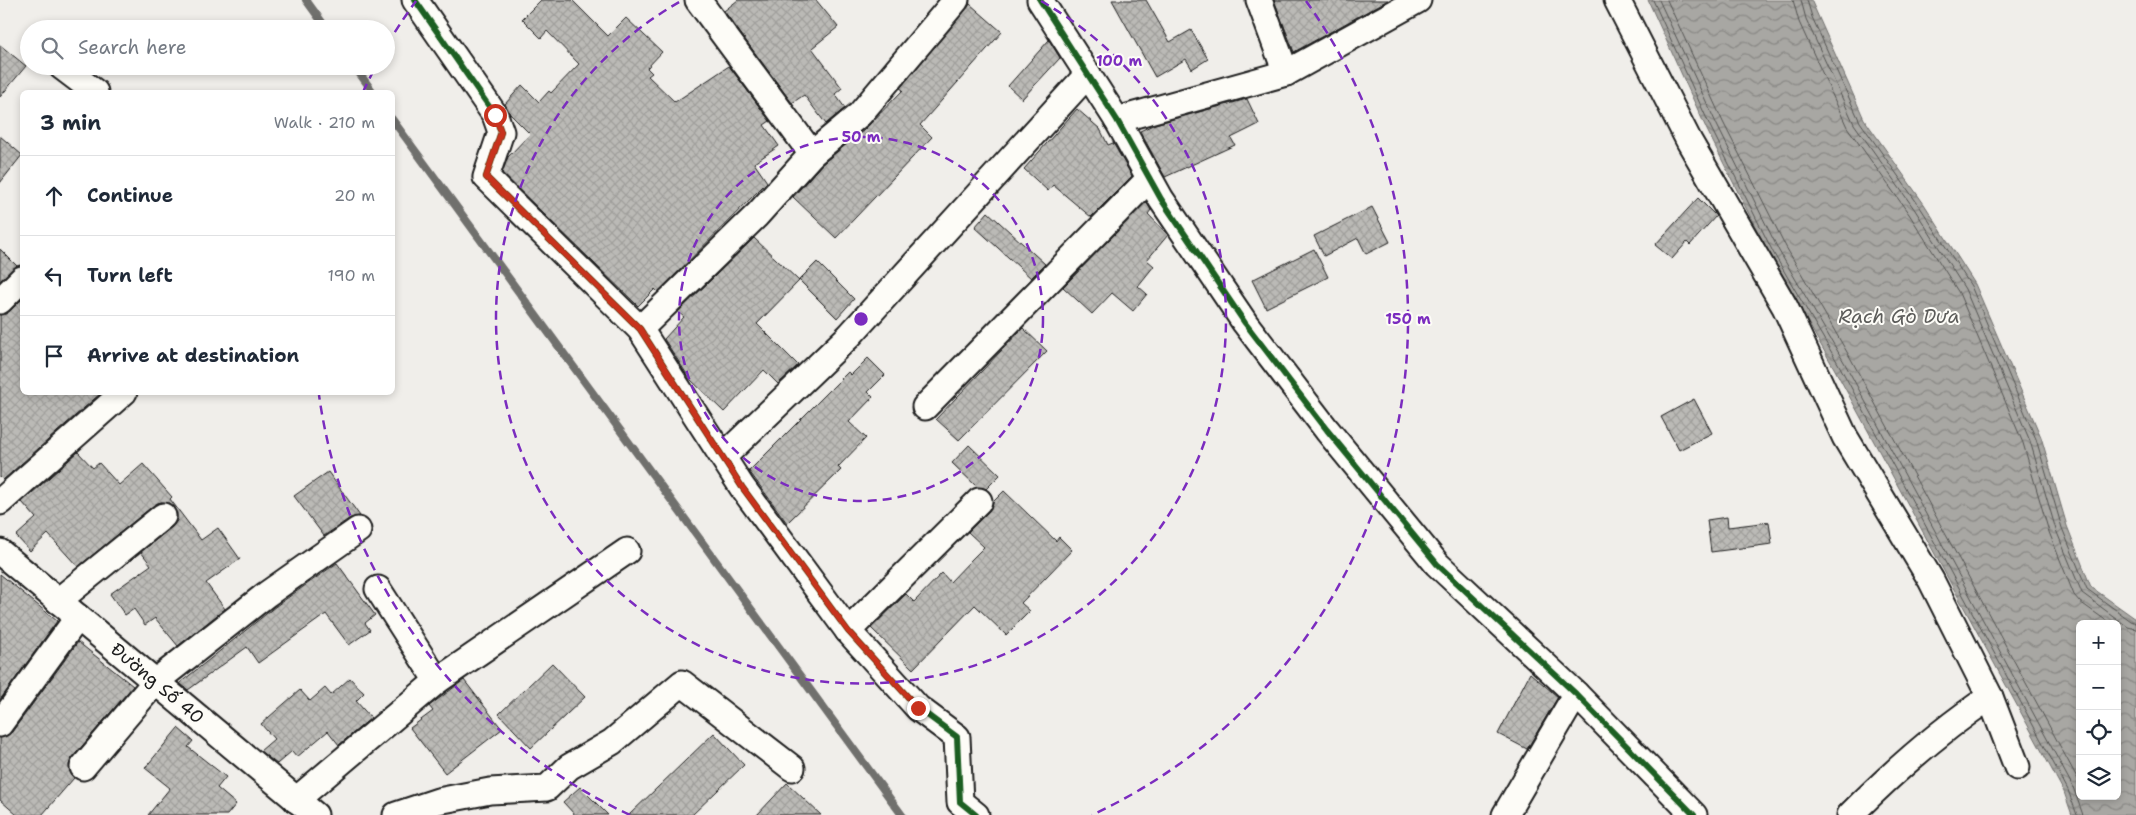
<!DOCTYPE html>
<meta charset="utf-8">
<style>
body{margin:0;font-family:"Shantell Sans",sans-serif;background:#f6f6f7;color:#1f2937}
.controls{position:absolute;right:15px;bottom:15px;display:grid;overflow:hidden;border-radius:8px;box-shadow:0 2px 8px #0003}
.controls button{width:45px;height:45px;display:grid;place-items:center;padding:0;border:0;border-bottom:1px solid #e0e1e3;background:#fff;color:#1f2937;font:25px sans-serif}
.stop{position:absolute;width:15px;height:15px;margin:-11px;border:4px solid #c8321e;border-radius:50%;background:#fff}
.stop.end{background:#c8321e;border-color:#fff;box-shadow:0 1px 5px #0008}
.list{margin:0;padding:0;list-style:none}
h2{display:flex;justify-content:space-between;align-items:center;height:65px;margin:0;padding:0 20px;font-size:21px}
h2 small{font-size:16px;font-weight:400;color:#747a83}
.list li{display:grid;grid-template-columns:32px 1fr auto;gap:15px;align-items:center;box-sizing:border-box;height:80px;padding:0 20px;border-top:1px solid #e0e1e3}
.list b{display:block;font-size:19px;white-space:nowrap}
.list em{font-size:16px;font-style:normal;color:#747a83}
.icon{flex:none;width:28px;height:28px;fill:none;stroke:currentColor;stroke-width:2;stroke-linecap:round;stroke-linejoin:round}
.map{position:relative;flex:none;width:2136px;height:815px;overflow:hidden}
.search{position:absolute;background:#fff;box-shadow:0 2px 8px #0003;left:20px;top:20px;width:375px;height:55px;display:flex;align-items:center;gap:12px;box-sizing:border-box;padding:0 18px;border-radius:28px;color:#747a83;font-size:19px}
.panel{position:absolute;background:#fff;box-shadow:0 2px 8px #0003;left:20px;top:90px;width:375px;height:305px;border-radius:8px}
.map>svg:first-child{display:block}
</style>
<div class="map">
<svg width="2136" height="815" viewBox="0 0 2136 815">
<defs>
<pattern id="water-waves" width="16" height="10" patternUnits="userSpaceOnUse" patternTransform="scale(1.25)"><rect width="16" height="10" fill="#a8a7a3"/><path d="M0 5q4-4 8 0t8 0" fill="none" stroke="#888784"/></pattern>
<pattern id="building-cross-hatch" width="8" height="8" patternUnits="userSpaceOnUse" patternTransform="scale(1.25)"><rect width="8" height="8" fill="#bbbab6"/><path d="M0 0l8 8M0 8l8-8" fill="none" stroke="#a09f9c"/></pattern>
</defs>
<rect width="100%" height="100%" fill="#f0eeea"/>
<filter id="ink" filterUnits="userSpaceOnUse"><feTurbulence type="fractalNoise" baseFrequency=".02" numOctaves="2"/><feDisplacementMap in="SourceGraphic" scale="10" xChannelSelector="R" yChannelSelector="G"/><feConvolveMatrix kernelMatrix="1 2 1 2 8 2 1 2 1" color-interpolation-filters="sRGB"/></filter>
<g filter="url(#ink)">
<path fill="url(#water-waves)" stroke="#706f6d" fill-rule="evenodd" d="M 1648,0 L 1811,0 L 1864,119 L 1924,204 L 1975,284 L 2041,437 L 2067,526 L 2091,587 L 2136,619 L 2136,815 L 2072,815 L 2064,792 L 1834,368 L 1770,256 L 1707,130 ZM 2080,624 L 2117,624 L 2117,796 L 2080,796 Z"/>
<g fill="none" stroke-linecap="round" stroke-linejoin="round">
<path stroke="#545452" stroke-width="1" d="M 1653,0 L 1711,128 L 1774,254 L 1839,365 L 2068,790 L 2077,815
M 1659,0 L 1717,125 L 1779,251 L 1844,362 L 2073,787 L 2083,815
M 1667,0 L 1723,122 L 1786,247 L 1851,359 L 2080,783
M 1793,0 L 1799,22 L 1847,127 L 1909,214 L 1959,293 L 2023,443 L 2049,532 L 2074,595 L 2080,602 L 2111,624
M 1801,0 L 1806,19 L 1854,124 L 1915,210 L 1965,289 L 2030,441 L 2056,530 L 2082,593 L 2128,627 L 2136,629
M 1807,0 L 1812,17 L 1860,122 L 1920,207 L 1971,286 L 2036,439 L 2062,528 L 2087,589 L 2131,621 L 2136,623"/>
<path stroke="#706f6d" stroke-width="8" d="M 306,0 L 327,29
M 354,66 L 373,92
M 392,119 L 902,815"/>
</g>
<path fill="url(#building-cross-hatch)" stroke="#1c1c1c" d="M 541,0 L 572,0 L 608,36 L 626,18 L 662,52 L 647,68 L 652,73 L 648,76 L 675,102 L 729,66 L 770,121 L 764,125 L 779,146 L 754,163 L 767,182 L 658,292 L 655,289 L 638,306 L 502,173 L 508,157 L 530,134 L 510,114 L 505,104 L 522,85 L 539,102 L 549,91 L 551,93 L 579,64 L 547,31 L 541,38 L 522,19 Z
M 738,0 L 816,0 L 838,27 L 812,48 L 842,88 L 835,94 L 845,108 L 826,124 L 804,95 L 792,103 L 724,11 Z
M 1112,0 L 1146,0 L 1170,42 L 1191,30 L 1208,59 L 1192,69 L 1186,59 L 1155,77 Z
M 1274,0 L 1388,0 L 1294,52 Z
M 970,4 L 1002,32 L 920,125 L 932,137 L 836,238 L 793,197 L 822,164 L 863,131 L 903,90 L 900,88 Z
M 1049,40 L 1060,58 L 1022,99 L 1008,86 Z
M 0,45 L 26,66 L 0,97 Z
M 1247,99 L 1259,124 L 1231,138 L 1235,145 L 1165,177 L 1140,131 L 1155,124 Z
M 1077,109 L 1100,129 L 1108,145 L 1113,143 L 1132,176 L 1091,217 L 1053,185 L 1048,191 L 1024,169 Z
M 0,136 L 22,155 L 0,183 Z
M 1698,198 L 1716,216 L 1690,245 L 1687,242 L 1672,259 L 1655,245 Z
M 1146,202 L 1151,210 L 1148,214 L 1168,235 L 1147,260 L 1154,266 L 1138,286 L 1147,294 L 1133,311 L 1112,293 L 1092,314 L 1063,287 Z
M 1372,207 L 1390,242 L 1366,254 L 1358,238 L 1324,256 L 1314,236 Z
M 988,212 L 1045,264 L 1031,278 L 975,227 Z
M 754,238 L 799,281 L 757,324 L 798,365 L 778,384 L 764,370 L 724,412 L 690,379 L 664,339 L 684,317 L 678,312 Z
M 0,249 L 17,266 L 0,281 Z
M 1314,249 L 1328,277 L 1266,308 L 1252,280 Z
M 817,262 L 854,299 L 837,318 L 799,280 Z
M 22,299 L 22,392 L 102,392 L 3,480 L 0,477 L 0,315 L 10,311 Z
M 1023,328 L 1047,351 L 959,440 L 936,419 Z
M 868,358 L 885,375 L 868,392 L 873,397 L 849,422 L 866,438 L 838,467 L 841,470 L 787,523 L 749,471 L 848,372 L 851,375 Z
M 1694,399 L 1712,433 L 1679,450 L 1661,417 Z
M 969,445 L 1000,475 L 986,489 L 977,487 L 952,463 Z
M 78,452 L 93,468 L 99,463 L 119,485 L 143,464 L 172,497 L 170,499 L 201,540 L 218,528 L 240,559 L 206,583 L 225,609 L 178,646 L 155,618 L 145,625 L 134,609 L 125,615 L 110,594 L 151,565 L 141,552 L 172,527 L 177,521 L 177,513 L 169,503 L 161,502 L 154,505 L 78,567 L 48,534 L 30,551 L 16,536 L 36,518 L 22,502 Z
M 328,472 L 360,516 L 350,518 L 324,536 L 294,496 Z
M 1004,491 L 1056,541 L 1059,537 L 1072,550 L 1021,603 L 1030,611 L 1006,635 L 975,605 L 913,669 L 871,628 L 906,594 L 914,602 L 942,573 L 950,582 L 971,560 L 984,547 L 968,532 L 989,511 L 993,502 Z
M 1727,517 L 1728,527 L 1769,522 L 1772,544 L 1711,552 L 1707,520 Z
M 337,563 L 375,615 L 365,623 L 370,630 L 349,645 L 326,614 L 258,663 L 247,647 L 188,690 L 180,683 L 276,606 Z
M 0,574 L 57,621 L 0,700 Z
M 78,642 L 133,686 L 72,758 L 69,765 L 70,772 L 74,778 L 42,815 L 17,815 L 0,800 L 0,738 L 12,732 Z
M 552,663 L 585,697 L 531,748 L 499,714 Z
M 1530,673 L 1558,697 L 1527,749 L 1498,734 Z
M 350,678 L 364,693 L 356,701 L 371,718 L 339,745 L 328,731 L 297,757 L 292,751 L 277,764 L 260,751 L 274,739 L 261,724 L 300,690 L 310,701 L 325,688 L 331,695 Z
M 464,680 L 502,729 L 445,773 L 410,728 L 433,711 L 429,706 Z
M 178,728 L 193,741 L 188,747 L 226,777 L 217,788 L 236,804 L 227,815 L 148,815 L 170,788 L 145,768 Z
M 714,733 L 744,765 L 692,815 L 629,815 Z
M 787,783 L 821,815 L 757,815 Z
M 580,787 L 608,815 L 575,815 L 563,802 Z"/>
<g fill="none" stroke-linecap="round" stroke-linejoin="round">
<g stroke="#1c1c1c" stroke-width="29">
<g id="minor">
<path d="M 415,0 L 495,115 L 501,132 L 486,177 L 640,329 L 742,487 L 848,631 L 918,708 L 957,737 L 960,802 L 976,815"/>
<path d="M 698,0 L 812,154"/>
<path d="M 1040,0 L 1117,120 L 1161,199 L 1245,323 L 1327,430 L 1437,564 L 1576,694 L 1694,815"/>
<path d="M 1259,0 L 1286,73"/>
<path d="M 1617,0 L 1689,141 L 1785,307 L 1845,437 L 1931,580 L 1990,697 L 2017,767"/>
<path d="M 62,67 L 95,92"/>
<path d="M 1117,120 L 1286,73 L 1418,0"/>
<path d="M 0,301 L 22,279"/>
<path d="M 640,329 L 757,215 L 812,154 L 860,114 L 956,0"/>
<path d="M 925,407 L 1149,179"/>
<path d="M 723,457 L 849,336 L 1088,74"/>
<path d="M 0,502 L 124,392"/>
<path id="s1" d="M 0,552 L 315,815"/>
<path d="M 378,589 L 437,681"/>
<path d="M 58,601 L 163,516"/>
<path d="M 848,631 L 979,501"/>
<path d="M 0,724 L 78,617"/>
<path d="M 83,767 L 155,682 L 267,594 L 358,530"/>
<path d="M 296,800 L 437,681 L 627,551"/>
<path d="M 396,815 L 438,801 L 490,791 L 547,788 L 569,767 L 612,742 L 682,683 L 792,768"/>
<path d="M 1505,815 L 1576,694"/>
<path d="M 1850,815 C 1894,771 1939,731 1990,697"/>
</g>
</g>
<use href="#minor" stroke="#fdfcf7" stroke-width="25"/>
<g stroke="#fdfcf7" stroke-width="9">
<path id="cycleway" d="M 415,0 L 495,115 L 501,132 L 486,177 L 640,329 L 742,487 L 848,631 L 918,708 L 957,737 L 960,802 L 976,815
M 1040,0 L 1117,120 L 1161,199 L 1245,323 L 1327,430 L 1437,564 L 1576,694 L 1694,815"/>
</g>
<use href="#cycleway" stroke="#1b5e20" stroke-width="6"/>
</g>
</g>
<g fill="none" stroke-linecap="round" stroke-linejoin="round" filter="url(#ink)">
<path stroke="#c8321e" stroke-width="6" d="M 495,115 L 501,132 L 486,177 L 640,329 L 742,487 L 848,631 L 918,708"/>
</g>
<g fill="none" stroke="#7b2cbf" stroke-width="2.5" stroke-dasharray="9 6">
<circle cx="861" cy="319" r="182"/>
<path d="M1041 1A365 365 0 1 1 681 1"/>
<path d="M630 815A547 547 0 0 1 319 395M363 92A547 547 0 0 1 376 66M387 45A547 547 0 0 1 416 1M1306 1A547 547 0 0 1 1092 815"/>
</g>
<g text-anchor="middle" stroke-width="4" stroke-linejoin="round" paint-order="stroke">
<g font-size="18" fill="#1c1c1c" stroke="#fdfcf7">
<text dy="6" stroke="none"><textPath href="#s1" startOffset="205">Đường Số 40</textPath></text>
</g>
<g font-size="19" font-style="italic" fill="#5b5b59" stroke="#fdfcf7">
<text x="1899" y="323">Rạch Gò Dưa</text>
</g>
</g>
<circle cx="861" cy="319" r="8" fill="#7b2cbf" stroke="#fdfcf7" stroke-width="2.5"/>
<g font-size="15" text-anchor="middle" font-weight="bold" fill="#7b2cbf" stroke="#fdfcf7" stroke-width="4" stroke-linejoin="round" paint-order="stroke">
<text x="1119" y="66">100 m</text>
<text x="861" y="142">50 m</text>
<text x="1408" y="324">150 m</text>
</g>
</svg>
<div class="controls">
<button>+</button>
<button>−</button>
<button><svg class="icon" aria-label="locate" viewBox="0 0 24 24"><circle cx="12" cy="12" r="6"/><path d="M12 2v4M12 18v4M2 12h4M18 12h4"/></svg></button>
<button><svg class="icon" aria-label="layers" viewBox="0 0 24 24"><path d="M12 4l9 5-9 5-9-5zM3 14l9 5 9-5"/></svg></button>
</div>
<div class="stop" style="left:495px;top:115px"></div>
<div class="stop end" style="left:918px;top:708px"></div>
<div class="search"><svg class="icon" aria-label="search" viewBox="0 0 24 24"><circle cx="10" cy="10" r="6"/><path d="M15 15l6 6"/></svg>Search here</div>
<section class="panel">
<h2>3 min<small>Walk · 210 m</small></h2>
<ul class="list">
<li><svg class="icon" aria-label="ahead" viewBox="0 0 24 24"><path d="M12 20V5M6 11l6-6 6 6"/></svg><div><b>Continue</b></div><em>20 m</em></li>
<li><svg class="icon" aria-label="left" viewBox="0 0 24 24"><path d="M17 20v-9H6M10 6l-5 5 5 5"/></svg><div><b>Turn left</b></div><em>190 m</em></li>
<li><svg class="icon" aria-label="arrive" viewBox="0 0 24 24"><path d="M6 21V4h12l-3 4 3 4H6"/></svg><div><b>Arrive at destination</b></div></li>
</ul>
</section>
</div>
